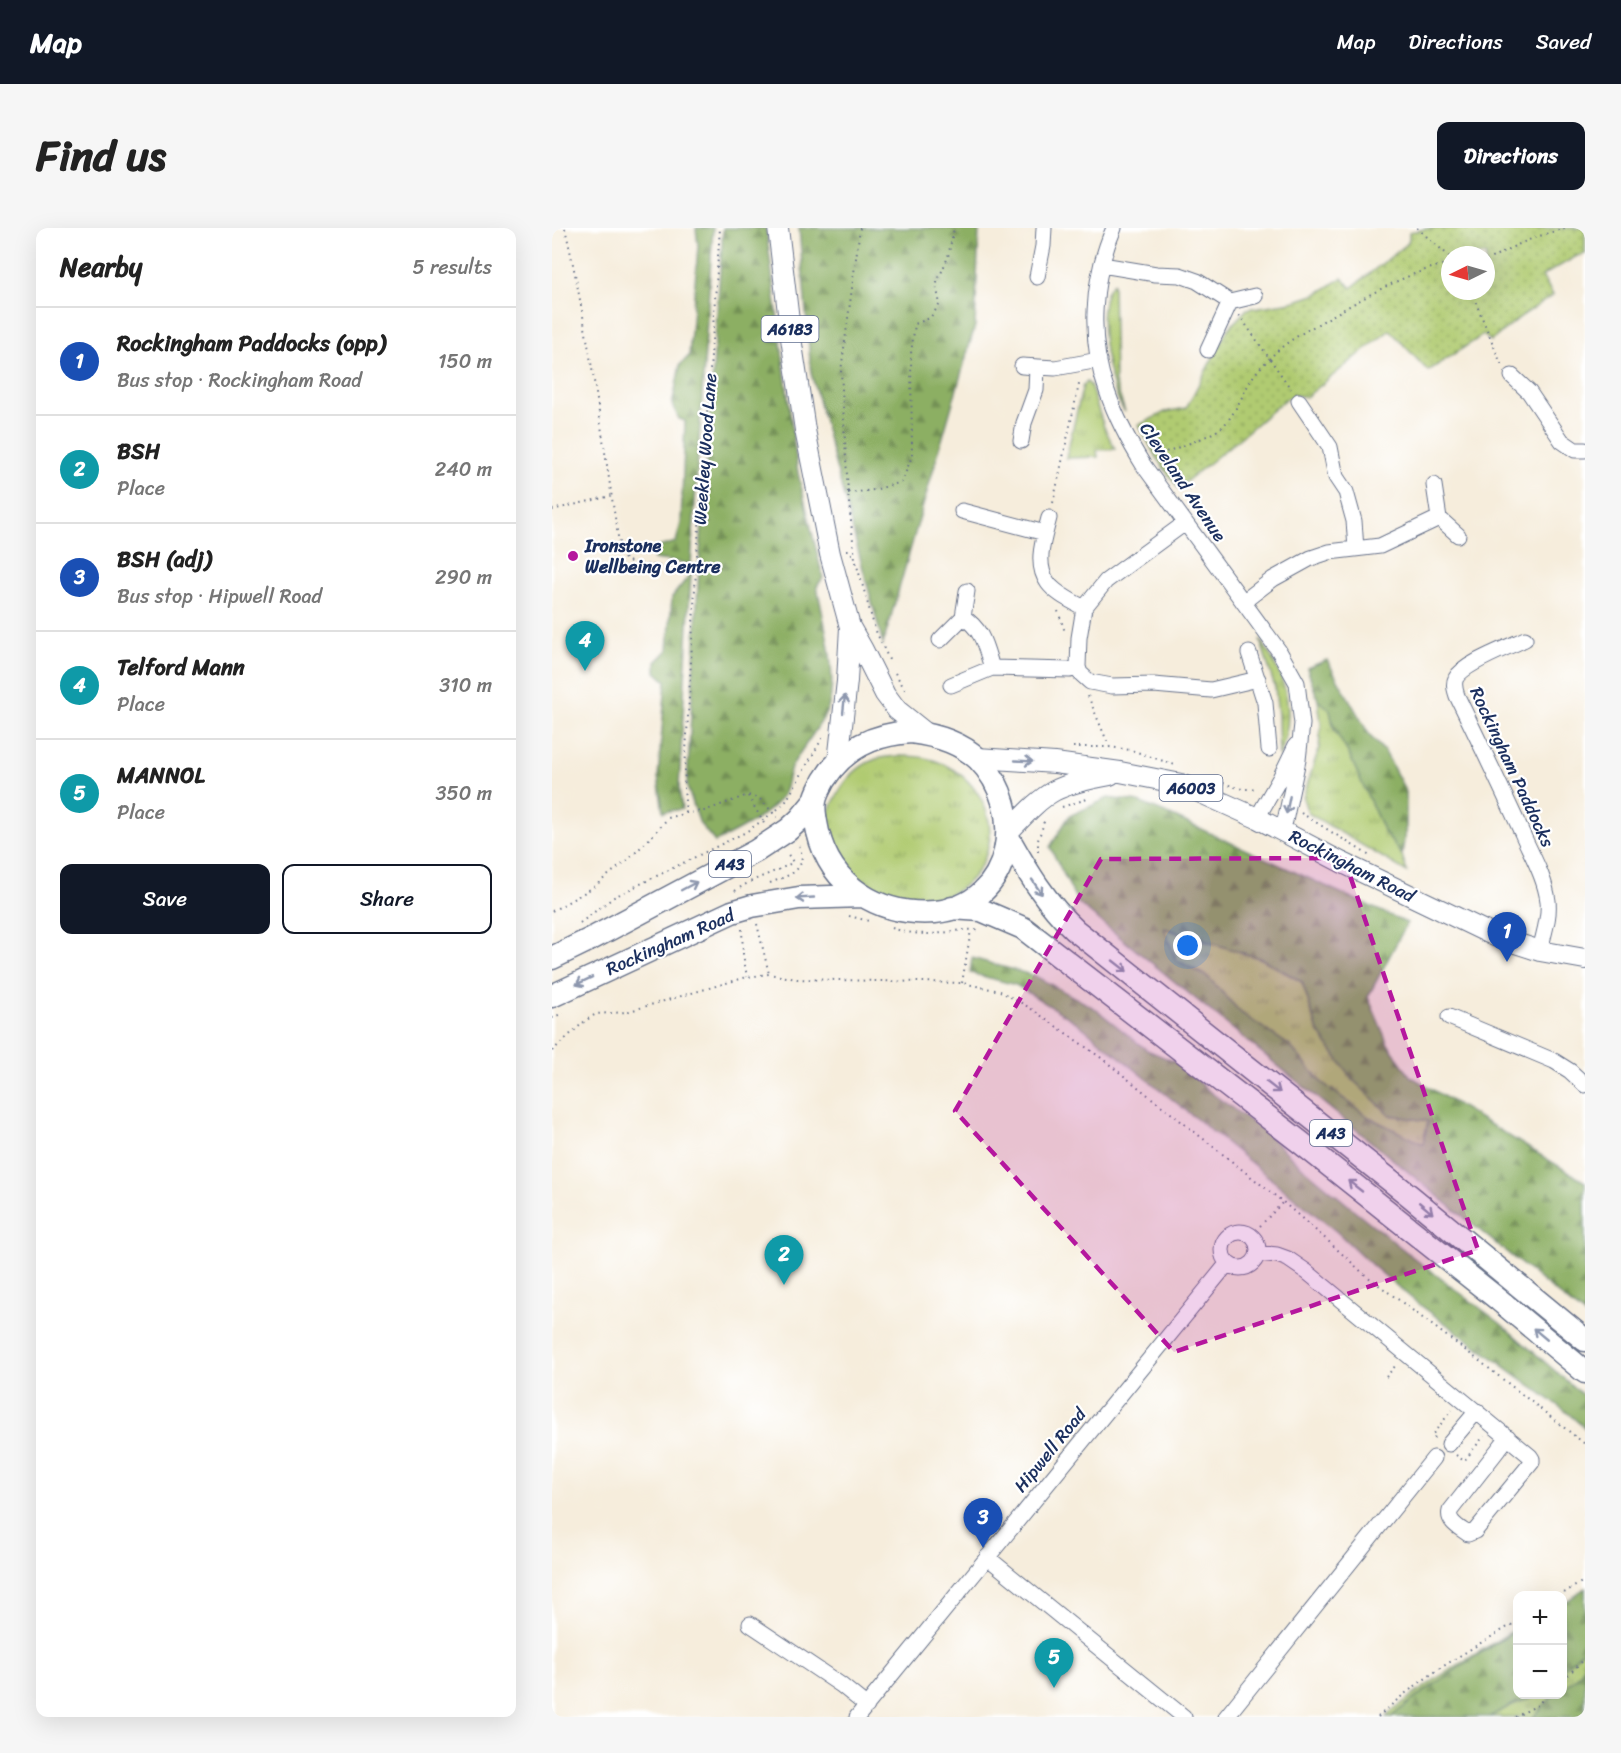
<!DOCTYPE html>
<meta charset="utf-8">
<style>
body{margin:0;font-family:Sriracha,sans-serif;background:#f6f6f6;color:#222}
.controls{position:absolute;right:18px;bottom:18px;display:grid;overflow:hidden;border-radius:12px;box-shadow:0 6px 24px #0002}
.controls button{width:54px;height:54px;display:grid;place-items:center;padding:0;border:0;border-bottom:2px solid #e0e0e0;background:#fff;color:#222;font:30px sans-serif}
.compass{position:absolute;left:889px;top:18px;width:54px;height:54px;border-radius:50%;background:#fff;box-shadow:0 6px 24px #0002;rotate:265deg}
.you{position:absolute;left:636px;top:718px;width:21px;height:21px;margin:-15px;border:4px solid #fff;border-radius:50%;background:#1a73e8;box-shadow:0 0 0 9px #1a73e833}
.badge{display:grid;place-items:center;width:39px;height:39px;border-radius:50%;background:#111827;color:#fff;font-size:20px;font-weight:700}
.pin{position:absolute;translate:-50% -50px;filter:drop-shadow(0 2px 3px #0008)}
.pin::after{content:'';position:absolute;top:32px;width:21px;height:18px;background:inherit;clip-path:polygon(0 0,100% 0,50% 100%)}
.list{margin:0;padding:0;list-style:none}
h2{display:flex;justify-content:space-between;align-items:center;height:78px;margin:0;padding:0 24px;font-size:26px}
h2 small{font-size:20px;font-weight:400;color:#767676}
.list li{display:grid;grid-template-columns:39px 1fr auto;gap:18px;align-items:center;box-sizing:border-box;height:108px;padding:0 24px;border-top:2px solid #e0e0e0}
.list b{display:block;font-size:22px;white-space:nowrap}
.list p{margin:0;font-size:20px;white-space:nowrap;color:#767676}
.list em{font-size:20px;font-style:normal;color:#767676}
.actions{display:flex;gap:12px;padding:18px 24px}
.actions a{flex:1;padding:14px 0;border:2px solid #111827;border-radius:12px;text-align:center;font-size:21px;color:#111827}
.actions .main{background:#111827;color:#fff}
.map{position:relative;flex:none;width:1033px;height:1489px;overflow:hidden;border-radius:12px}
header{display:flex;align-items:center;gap:36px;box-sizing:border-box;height:84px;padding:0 30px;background:#111827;color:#fff}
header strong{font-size:28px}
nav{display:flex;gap:33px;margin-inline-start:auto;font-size:21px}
.intro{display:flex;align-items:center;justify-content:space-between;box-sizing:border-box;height:144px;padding:0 36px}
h1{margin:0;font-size:42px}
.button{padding:15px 27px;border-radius:12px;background:#111827;color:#fff;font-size:21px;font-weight:700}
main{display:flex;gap:36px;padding:0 36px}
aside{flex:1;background:#fff;border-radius:12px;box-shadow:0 6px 24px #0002}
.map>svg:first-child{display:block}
</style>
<header>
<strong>Map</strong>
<nav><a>Map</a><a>Directions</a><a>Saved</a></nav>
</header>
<div class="intro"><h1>Find us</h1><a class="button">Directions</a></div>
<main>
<aside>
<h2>Nearby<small>5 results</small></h2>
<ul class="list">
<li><span class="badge" style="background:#1a4fb4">1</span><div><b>Rockingham Paddocks (opp)</b><p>Bus stop · Rockingham Road</p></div><em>150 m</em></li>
<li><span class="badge" style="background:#0f9aa8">2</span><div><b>BSH</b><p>Place</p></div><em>240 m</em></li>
<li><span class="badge" style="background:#1a4fb4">3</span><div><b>BSH (adj)</b><p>Bus stop · Hipwell Road</p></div><em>290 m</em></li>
<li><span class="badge" style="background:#0f9aa8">4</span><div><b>Telford Mann</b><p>Place</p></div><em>310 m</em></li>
<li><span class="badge" style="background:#0f9aa8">5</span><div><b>MANNOL</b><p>Place</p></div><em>350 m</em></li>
</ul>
<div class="actions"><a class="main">Save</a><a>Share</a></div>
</aside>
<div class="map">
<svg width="1033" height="1489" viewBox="0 0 1033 1489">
<defs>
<pattern id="grass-tufts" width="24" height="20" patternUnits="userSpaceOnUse" patternTransform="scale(1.5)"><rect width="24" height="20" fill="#b0cb71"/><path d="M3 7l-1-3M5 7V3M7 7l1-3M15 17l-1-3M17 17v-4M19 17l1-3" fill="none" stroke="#8ea560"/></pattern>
<pattern id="forest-firs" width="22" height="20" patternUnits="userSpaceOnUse" patternTransform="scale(1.5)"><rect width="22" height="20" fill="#8caf63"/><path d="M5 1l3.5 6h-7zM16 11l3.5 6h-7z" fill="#728f55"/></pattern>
<pattern id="park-dots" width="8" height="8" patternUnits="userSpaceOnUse" patternTransform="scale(1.5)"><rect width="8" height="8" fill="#b0cb71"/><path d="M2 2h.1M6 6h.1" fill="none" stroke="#8ea560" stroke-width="1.8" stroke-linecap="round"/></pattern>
</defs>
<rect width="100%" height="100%" fill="#fff"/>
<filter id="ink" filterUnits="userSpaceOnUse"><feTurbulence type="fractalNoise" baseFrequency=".0167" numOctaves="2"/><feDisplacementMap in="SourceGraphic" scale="12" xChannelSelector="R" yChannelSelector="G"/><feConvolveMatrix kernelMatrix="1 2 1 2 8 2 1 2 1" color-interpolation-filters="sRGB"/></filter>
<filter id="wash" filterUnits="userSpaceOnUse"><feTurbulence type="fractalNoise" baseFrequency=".008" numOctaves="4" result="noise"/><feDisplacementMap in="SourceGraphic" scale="24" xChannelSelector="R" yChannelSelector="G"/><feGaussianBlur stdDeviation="1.35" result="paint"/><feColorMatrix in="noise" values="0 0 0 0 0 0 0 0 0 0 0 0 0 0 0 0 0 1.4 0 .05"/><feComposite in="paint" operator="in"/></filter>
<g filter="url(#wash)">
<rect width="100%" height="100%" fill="#f6eddc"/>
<path fill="url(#grass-tufts)" stroke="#667d68" stroke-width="1.5" d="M 561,55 L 563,154 L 573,184 C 557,162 538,74 561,55 Z
M 535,154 L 538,157 L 552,199 L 563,221 L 545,222 L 546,229 L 514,230 L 531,157 Z
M 708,411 C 735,451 745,484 727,530 L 726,488 L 723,460 Z
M 766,472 L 778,482 L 782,501 L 797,526 L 832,604 L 850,627 L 855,644 L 756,585 L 751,570 L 767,520 L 769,496 Z
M 344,528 C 357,528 372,528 384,533 C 434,551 457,610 419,651 C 407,665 388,672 370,672 C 359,671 349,668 339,664 C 322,658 302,653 290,639 C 283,630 277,609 272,597 C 282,570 295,541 324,531 C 330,529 338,529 344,528 Z
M 611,700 L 710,731 L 750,754 L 766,803 L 838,887 L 876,893 L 871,917 L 818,890 L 769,854 L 738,818 L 689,785 L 656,749 L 624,732 Z
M 965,1400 L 965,1402 C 921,1429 879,1457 839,1489 L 834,1489 L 842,1481 L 885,1450 Z
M 1033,1420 C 1033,1444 1030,1446 1011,1460 L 1011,1441 Z
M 983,1467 L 1002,1467 L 981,1489 L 937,1489 L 962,1476 L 979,1470 Z"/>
<path fill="url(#forest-firs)" stroke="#546f60" stroke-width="1.5" fill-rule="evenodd" d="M 144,0 L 161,0 L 139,336 L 102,331 L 100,321 L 124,314 L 129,295 L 133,193 L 127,191 L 120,177 L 128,137 L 137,128 L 146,18 Z
M 171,0 L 214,0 L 246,245 L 271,350 L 265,358 C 271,391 287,448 276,480 C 268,501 250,518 240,538 C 235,547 236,560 230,568 C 216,588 184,604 163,614 L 148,596 L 135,559 L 147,340 Z
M 247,0 L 427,0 L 423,98 L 331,416 L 259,145 Z
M 139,345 L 127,559 L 130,581 L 111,584 L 106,549 L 114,453 L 104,444 L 104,434 L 116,422 L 120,369 Z
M 775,432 L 818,508 L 833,524 L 854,564 L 854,598 L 850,627 L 832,604 L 797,526 L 782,501 L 778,482 L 766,472 L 755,440 Z
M 556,570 L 587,574 L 618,587 L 855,695 L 816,769 L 836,816 L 858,848 L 1033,954 L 1033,1088 L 526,675 L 498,619 L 517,588 ZM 612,700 L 710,731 L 750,754 L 766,803 L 800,851 L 838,887 L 876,893 L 871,916 L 818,890 L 769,854 L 738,818 L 689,785 L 656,749 L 624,732 Z
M 420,730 L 483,748 L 542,780 L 595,822 L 628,836 L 658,864 L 713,904 L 747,936 L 801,981 L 867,1034 L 948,1095 L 1033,1169 L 1033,1200 L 1012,1182 L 864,1074 L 821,1038 L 785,1004 L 524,794 L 464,757 L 418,745 Z
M 1033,1360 L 1033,1420 L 1011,1441 L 1011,1376 Z
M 965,1402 L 966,1466 L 983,1467 L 979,1470 L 962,1476 L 937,1489 L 839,1489 C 879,1457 921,1429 965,1402 Z
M 1033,1438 L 1033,1489 L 981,1489 L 1002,1467 L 1011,1466 L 1011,1460 L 1025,1449 Z"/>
<path fill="url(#park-dots)" stroke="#667d68" stroke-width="1.5" fill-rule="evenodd" d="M 894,0 L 1033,0 L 1033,26 L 1025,28 L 990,48 L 1001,67 L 967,90 L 939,113 L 931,107 L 876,143 L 838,102 L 754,169 L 744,167 L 732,172 L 688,210 L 626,260 L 604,229 L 587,197 L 613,184 L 634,180 L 676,101 L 695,81 L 740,74 L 765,66 L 790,50 L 799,60 L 855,16 L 857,11 L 857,4 L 873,1 ZM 898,27 L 934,27 L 934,63 L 898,63 Z"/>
</g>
<g filter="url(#ink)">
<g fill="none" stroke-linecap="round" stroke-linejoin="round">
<g stroke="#68728a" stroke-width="17">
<path id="minor" d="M 562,0 C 540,50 536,112 555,163 C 564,190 577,214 592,238 L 727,423 L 745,455 L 750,496 L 746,532 L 733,593 L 728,602
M 550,37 L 604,46 L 628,47 L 645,53 L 678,74 L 656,122
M 485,49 L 491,18 L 492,0
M 678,74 L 703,68
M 470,138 L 503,140 L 547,132
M 960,148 L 977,164 L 1010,213 L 1023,222 L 1033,222
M 747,173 L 778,219 L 784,249 L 794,264 L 802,293 L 804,321
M 469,213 L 472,195 L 484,162 L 485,140
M 410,283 L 493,305
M 497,290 C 492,310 482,336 496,355 C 504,366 520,373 532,380 L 527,410 L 526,439 L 528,445 L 538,454 L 560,458 L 602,457 L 659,462 L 706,451
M 887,290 L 906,307
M 691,374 L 721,351 L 759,330 L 777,324 L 828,318 L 887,290 L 882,257
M 532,380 L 554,353 L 633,295
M 411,389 L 415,363
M 973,411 C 957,419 912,435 904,450 C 901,456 903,462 905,468 C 927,513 949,559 970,605 C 979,626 993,649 996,673 C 998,690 991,707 988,723
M 388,412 L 411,389 C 431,402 433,418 440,440
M 697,425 L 713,475 L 717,521
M 399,457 L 440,440 L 518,442 L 526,439
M 705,590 L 728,550 L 744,517
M 897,789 L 1002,833 L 1018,843 L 1033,857
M670 1022a18 18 0 1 1 36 0a18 18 0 1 1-36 0Z
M 706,1025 L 725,1027 L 736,1031 L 755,1044 L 978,1228 L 980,1231 L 980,1234 L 923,1303 L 916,1306 C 908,1300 895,1294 898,1283 L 956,1209
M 897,1216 L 925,1183
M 435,1329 L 632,1489
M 198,1396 L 289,1457 L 315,1478
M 305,1489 L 676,1035
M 674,1489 L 882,1230"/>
</g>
<g stroke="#68728a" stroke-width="22">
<path id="major" d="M 226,0 L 239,110 L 253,202 L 278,326 L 298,399 L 311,422 L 333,466 L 345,482 L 375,506
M 425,530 L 503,535 L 568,544 L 629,556 L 705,590 L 789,634 L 945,709 L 988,723 L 1033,731
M 286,534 L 295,453 L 298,399
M 456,604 C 470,590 484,573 502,563 C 519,554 539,551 558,547"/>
</g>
<g stroke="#68728a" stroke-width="25">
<path id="highway" d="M 359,504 C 383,507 408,514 426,531 C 476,581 462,677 383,684 C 328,688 279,659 266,604 C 264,595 261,582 263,573 C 264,566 269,558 272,552 C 292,520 323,506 359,504 Z
M 456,609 C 475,643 494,675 523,702 L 858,968 L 1033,1112
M 400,680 L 429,682 L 471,700 L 748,914 L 947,1072 L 1033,1144
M 0,730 L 39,711 L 204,623 L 236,602 L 248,591 L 262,574
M 0,768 L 180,684 L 200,678 L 247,670 L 311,668"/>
</g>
<path stroke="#68728a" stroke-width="2" stroke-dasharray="1.5 4.5" stroke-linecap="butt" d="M 13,0 C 38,108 51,218 69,327 L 74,332 L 81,335 L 144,342
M 308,0 L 289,143 L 296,265 L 303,331 L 323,401 L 338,434
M 865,0 L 898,29
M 934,33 C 961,18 986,6 1017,0
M 919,63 L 950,138
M 687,87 L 739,161
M 603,228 C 620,221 657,210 670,199 C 683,187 690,167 699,152 C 705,142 715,133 723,125 C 738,111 756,102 773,92 C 813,69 853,45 898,35
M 296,265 L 322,262 L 350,254 L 360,228 L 359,125 L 363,96 L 378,90 L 388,76 L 384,57 L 396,29 L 402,0
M 501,275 L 528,152
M 0,282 L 59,268
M 295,322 L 297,322 L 303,330
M 506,383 L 513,404
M 343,445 L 354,463
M 536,468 L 557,518
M 521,519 L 557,519 L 579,522 L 623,537
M 671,555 C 683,559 693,564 705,559
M 196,568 L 213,597
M 510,579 L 535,571 L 535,569
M 134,585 L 132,561 L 144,342 L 168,0
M 749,585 L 818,628
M 486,624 L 486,612 L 492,595 L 490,593
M 218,655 C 237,647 257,643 247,617
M 183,663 C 202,649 222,646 241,634 L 235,625
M 0,683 L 40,660 L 77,631 L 103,605 L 116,590 L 134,585 L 152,583 L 196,567 L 209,572 L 225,589
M 297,688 L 317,693
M 28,695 L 62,669 L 194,604 L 222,584 L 233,575 L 271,509
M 205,696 L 217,746
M 340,700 C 351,704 365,706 377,706 C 395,706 411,699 429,703
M 190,701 L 191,726 L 195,749
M 410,755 L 419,702
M 0,790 L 11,785
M 0,823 L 33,793 L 44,786 L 74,784 L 195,749 L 217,746 L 245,751 L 410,755 L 448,763 L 478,780 L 548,829 L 731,974 L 776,1013 L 811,1045 L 925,1131 L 1033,1216
M 708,998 L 731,974
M 834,1149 L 844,1137
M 883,1210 L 880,1207 L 900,1182
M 904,1227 L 912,1233 L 932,1208
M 1007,1368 L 1033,1352
M 1011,1451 L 1033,1431
M 826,1489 C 867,1450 917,1422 966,1393
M 963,1489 L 986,1477 L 995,1466"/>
<use href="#minor" stroke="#fff" stroke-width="15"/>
<use href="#major" stroke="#fff" stroke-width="20"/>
<use href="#highway" stroke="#fff" stroke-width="22"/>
</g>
<defs><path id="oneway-shaft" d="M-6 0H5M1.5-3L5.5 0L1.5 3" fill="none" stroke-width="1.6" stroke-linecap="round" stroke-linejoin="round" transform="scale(1.5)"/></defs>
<g stroke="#8d97ae">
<use href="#oneway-shaft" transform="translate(292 476) rotate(-84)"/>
<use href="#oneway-shaft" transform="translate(472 533) rotate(3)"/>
<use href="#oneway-shaft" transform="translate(736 577) rotate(101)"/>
<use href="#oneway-shaft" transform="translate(137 658) rotate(-28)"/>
<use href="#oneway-shaft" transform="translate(485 659) rotate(56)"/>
<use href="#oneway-shaft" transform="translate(253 670) rotate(177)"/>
<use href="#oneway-shaft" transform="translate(568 738) rotate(38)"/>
<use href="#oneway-shaft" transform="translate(32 753) rotate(155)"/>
<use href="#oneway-shaft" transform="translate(721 859) rotate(38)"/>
<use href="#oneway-shaft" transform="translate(803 958) rotate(-142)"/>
<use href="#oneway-shaft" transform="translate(874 980) rotate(40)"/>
<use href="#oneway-shaft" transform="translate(988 1106) rotate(-140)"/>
</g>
</g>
<path fill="#b5179e" fill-opacity="0.2" stroke="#b5179e" stroke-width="4.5" stroke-dasharray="12 8" stroke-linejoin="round" d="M 792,630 L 926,1022 L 622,1124 L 403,883 L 549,631 Z"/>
<circle fill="#b5179e" stroke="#fff" stroke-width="2" cx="21" cy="328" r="6"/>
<g text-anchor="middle" stroke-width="4.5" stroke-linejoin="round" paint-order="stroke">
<g fill="#fff" stroke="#5f6d8e" stroke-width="1.5">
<rect x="209.5" y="88" width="57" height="26" rx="4.5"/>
<rect x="607.5" y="547" width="63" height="26" rx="4.5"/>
<rect x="157" y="623" width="42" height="26" rx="4.5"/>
<rect x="758" y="892" width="42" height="26" rx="4.5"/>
</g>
<g font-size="16" font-weight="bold" fill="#1b2f5e">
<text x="238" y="107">A6183</text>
<text x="639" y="566">A6003</text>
<text x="178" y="642">A43</text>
<text x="779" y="911">A43</text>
</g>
<g font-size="18" fill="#1b2f5e" stroke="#fff">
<text transform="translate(153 221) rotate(-86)" y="6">Weekley Wood Lane</text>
<text transform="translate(631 254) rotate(56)" y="6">Cleveland Avenue</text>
<text transform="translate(960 539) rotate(65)" y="6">Rockingham Paddocks</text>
<text transform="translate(800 638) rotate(27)" y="6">Rockingham Road</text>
<text transform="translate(118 714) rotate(-24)" y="6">Rockingham Road</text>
<text transform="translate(498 1222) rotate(-51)" y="6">Hipwell Road</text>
</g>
<g font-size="18" font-weight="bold" fill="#1b2f5e" stroke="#fff" text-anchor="start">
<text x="33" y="324">Ironstone<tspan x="33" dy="21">Wellbeing Centre</tspan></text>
</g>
</g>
</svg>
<div class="controls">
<button>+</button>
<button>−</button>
</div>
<svg class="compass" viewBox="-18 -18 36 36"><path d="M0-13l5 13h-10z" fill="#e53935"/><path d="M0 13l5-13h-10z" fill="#767676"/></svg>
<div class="you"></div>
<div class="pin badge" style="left:955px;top:734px;background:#1a4fb4">1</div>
<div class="pin badge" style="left:232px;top:1057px;background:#0f9aa8">2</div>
<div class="pin badge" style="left:431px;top:1320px;background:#1a4fb4">3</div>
<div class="pin badge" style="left:33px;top:443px;background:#0f9aa8">4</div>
<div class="pin badge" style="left:502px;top:1460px;background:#0f9aa8">5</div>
</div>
</main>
